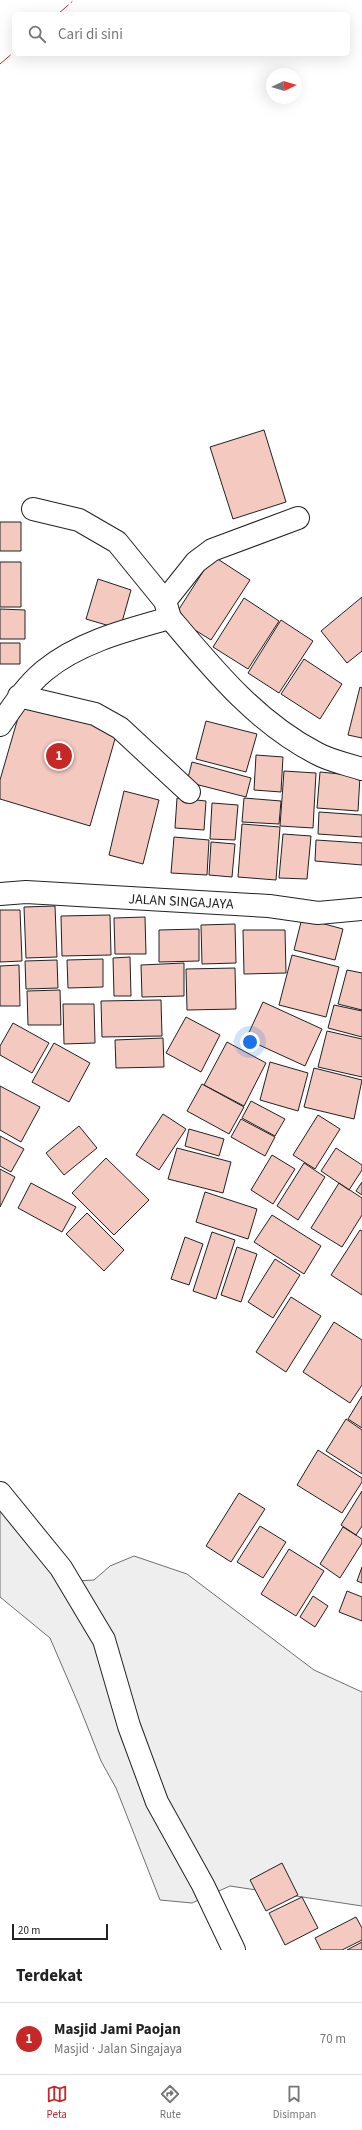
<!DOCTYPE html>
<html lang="id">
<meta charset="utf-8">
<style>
body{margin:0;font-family:"Source Sans 3",sans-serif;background:#f6f6f6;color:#222}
.compass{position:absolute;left:266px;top:68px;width:36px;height:36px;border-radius:50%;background:#fff;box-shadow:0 4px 16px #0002;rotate:86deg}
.scale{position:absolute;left:12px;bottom:10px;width:96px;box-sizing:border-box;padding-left:4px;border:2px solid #222;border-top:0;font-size:11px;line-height:14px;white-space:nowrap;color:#222;-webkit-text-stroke:3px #fff;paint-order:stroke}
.you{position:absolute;left:250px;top:1042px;width:14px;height:14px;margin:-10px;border:3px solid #fff;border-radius:50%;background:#1a73e8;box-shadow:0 0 0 6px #1a73e833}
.badge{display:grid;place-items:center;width:26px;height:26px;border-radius:50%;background:#c62828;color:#fff;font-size:13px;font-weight:700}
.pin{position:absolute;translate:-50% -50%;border:2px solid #fff;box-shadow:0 1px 4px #0006}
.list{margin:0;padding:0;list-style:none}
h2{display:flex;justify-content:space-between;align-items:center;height:52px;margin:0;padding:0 16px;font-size:17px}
h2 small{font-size:13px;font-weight:400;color:#767676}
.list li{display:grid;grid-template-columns:26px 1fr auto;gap:12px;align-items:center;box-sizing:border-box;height:72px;padding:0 16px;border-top:1px solid #e0e0e0}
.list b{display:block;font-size:15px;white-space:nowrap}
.list p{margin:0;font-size:13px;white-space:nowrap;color:#767676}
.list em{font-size:13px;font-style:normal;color:#767676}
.icon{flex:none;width:22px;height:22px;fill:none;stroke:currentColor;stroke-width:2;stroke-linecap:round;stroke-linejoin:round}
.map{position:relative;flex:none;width:362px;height:1950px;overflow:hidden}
.search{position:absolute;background:#fff;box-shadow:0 4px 16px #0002;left:12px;right:12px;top:12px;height:44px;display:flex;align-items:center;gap:10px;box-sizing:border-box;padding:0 14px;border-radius:6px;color:#767676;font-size:15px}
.sheet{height:124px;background:#fff}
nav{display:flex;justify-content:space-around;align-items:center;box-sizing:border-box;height:56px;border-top:1px solid #e0e0e0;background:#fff;font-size:11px;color:#767676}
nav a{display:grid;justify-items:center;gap:2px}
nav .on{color:#c62828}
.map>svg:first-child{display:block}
</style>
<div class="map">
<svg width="362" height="1950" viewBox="0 0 362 1950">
<rect width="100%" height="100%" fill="#fff"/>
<path fill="#eee" stroke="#6f6f6f" d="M 0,1510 L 60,1582 L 94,1580 L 110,1566 L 134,1556 L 187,1574 L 314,1670 L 362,1692 L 362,1906 L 230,1886 L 192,1903 L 160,1900 L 116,1788 L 101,1761 L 78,1703 L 50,1638 L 0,1597 Z"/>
<path fill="#f3c9c0" stroke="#222" d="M 264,430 L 286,502 L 233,519 L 210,447 Z
M 0,522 L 21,522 L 21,551 L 0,551 Z
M 213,556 L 250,580 L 211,640 L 174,617 Z
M 0,562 L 21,562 L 21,607 L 0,607 Z
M 98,579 L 131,590 L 120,629 L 86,619 Z
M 362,597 L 362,651 L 347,663 L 321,631 Z
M 244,598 L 279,621 L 248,669 L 213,647 Z
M 0,609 L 25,610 L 25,639 L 0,639 Z
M 281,620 L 313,641 L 279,693 L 248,673 Z
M 0,643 L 20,643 L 20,664 L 0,664 Z
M 304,659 L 342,684 L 320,719 L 281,694 Z
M 360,687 L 362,688 L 362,738 L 348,735 Z
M 22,704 L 117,732 L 90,826 L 0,799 L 0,780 Z
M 206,721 L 257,734 L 246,772 L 196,759 Z
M 256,755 L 283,757 L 281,792 L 254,790 Z
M 192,762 L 251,778 L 246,797 L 187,782 Z
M 284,771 L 316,773 L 313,828 L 280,826 Z
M 320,772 L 360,776 L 358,811 L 317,808 Z
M 124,791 L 159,800 L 143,864 L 109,855 Z
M 177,798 L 206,801 L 204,830 L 175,828 Z
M 244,798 L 281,801 L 279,824 L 242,822 Z
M 212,803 L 238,805 L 235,840 L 210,839 Z
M 319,812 L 362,815 L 362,837 L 318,834 Z
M 242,824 L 280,827 L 276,880 L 238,877 Z
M 283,834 L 311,836 L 307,879 L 279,878 Z
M 174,837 L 209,840 L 207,875 L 171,873 Z
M 316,840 L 362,843 L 362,865 L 315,861 Z
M 211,842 L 235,844 L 232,877 L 209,875 Z
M 55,906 L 57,957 L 26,958 L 24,907 Z
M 0,910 L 20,910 L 22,961 L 0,962 Z
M 110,915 L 111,955 L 62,956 L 61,916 Z
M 145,917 L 146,954 L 115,954 L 114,918 Z
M 302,918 L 343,929 L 335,960 L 294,950 Z
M 235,924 L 236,963 L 202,964 L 201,925 Z
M 199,929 L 199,961 L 159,962 L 159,930 Z
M 243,930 L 285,930 L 286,973 L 244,974 Z
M 292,955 L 339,967 L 326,1017 L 279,1005 Z
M 130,957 L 131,996 L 114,996 L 113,958 Z
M 103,959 L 103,987 L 68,988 L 67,960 Z
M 57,960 L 58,988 L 26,989 L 25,961 Z
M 184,963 L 184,996 L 142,997 L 141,965 Z
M 19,965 L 20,1006 L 0,1006 L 0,966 Z
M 235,968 L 236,1009 L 187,1010 L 186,969 Z
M 347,970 L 362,973 L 362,1010 L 338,1004 Z
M 60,990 L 61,1025 L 28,1025 L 27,991 Z
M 161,1000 L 162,1036 L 102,1037 L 101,1001 Z
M 263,1002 L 322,1029 L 305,1066 L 246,1039 Z
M 63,1004 L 94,1004 L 95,1043 L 64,1044 Z
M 334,1005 L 362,1011 L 362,1037 L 328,1028 Z
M 186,1017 L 220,1035 L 201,1072 L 166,1053 Z
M 13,1023 L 49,1043 L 32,1073 L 0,1055 L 0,1046 Z
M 327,1031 L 362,1039 L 362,1077 L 318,1067 Z
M 163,1038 L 164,1067 L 116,1068 L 115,1040 Z
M 227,1042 L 266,1063 L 244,1106 L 204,1085 Z
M 54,1043 L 90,1063 L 69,1102 L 32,1082 Z
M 270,1062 L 308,1073 L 298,1111 L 260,1100 Z
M 314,1068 L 362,1080 L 354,1119 L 304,1107 Z
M 202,1084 L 244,1107 L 229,1134 L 187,1111 Z
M 0,1086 L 40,1107 L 21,1142 L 0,1130 Z
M 251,1101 L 285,1119 L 275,1136 L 242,1118 Z
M 163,1114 L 186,1129 L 159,1170 L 136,1155 Z
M 318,1115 L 340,1129 L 315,1169 L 293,1155 Z
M 241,1119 L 275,1137 L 265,1156 L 231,1137 Z
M 79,1126 L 97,1148 L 64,1175 L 46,1153 Z
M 189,1129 L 224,1139 L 219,1156 L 185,1146 Z
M 0,1136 L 24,1149 L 11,1172 L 0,1166 Z
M 177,1148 L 231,1162 L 223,1193 L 168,1179 Z
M 336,1148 L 362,1165 L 362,1170 L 349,1190 L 321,1171 Z
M 272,1155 L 295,1169 L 273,1204 L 251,1190 Z
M 106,1158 L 149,1200 L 114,1235 L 72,1193 Z
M 304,1163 L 325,1177 L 298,1220 L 277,1206 Z
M 0,1169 L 15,1177 L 0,1207 Z
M 362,1182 L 362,1195 L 356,1191 Z
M 31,1183 L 76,1207 L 62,1232 L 18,1208 Z
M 339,1183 L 362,1198 L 362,1215 L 342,1247 L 311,1228 Z
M 205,1192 L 257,1209 L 248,1239 L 196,1222 Z
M 87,1213 L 124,1250 L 104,1271 L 66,1234 Z
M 272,1215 L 321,1246 L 304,1274 L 254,1242 Z
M 360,1230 L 362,1231 L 362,1295 L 331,1275 Z
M 212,1232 L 235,1240 L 216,1299 L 193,1291 Z
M 185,1237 L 203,1244 L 189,1285 L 171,1279 Z
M 237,1247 L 257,1254 L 241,1302 L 221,1295 Z
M 275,1259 L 300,1275 L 273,1318 L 248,1302 Z
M 291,1297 L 321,1316 L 286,1372 L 256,1352 Z
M 334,1322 L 362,1340 L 362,1385 L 350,1403 L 303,1372 Z
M 362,1396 L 362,1428 L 348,1419 Z
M 346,1419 L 362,1430 L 362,1474 L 326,1451 Z
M 318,1450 L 362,1478 L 362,1482 L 342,1513 L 297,1485 Z
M 362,1491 L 362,1526 L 356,1535 L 341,1525 Z
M 239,1493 L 265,1509 L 231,1562 L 206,1546 Z
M 260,1526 L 286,1542 L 263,1578 L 237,1562 Z
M 343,1527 L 362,1539 L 362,1543 L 340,1578 L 320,1564 Z
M 289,1549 L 324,1571 L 296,1616 L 261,1594 Z
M 362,1567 L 362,1583 L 357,1581 Z
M 347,1591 L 362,1597 L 362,1621 L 339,1612 Z
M 313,1596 L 328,1606 L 315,1627 L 300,1617 Z
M 282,1863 L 298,1895 L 266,1911 L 250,1880 Z
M 302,1897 L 318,1928 L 285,1945 L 269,1913 Z
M 356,1917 L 362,1928 L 362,1940 L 342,1950 L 321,1950 L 315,1938 Z
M 362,1942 L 362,1950 L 347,1950 Z"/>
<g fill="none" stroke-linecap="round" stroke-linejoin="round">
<g stroke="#222" stroke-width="24">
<path id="street" d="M 33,509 L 79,520 L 117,542 L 165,601 L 170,618
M 165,601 L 196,562 L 212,550 L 298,518
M 19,696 L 95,714 L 120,728 L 189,792
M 0,725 C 13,706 26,686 44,671 C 79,642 127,630 170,618 C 213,669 256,722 316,753 C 330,761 347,764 362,769
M 0,1493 L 61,1568 L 104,1640 L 129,1726 L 157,1802 L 203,1885 L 234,1950"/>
</g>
<g stroke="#222" stroke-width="24">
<path id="secondary" d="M 0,894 L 26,892 L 269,906 L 318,913 L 362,909"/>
</g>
<use href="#street" stroke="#fff" stroke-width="22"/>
<use href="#secondary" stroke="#fff" stroke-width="22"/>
<path stroke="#c62828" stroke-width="1" stroke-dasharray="14 3 2 3" stroke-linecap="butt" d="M 58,14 L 74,0
M 0,64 L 14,52"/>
</g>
<g text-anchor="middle" stroke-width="3" stroke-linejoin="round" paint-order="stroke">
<g font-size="14" fill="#222" stroke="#fff">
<text transform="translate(181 901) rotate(3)" y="5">JALAN SINGAJAYA</text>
</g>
</g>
</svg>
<svg class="compass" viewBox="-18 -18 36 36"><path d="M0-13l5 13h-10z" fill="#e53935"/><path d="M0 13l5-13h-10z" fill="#767676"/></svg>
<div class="scale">20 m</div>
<div class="you"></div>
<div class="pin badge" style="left:59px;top:756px">1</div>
<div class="search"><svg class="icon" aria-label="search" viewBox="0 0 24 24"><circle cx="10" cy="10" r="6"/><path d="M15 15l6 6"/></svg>Cari di sini</div>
</div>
<section class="sheet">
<h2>Terdekat<small></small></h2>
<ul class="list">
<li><span class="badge">1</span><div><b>Masjid Jami Paojan</b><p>Masjid · Jalan Singajaya</p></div><em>70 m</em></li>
</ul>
</section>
<nav>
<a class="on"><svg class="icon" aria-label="map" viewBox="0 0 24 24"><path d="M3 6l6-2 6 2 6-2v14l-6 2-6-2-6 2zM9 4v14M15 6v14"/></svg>Peta</a>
<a><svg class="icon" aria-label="directions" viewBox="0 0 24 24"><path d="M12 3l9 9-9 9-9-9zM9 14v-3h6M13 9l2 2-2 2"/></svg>Rute</a>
<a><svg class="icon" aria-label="saved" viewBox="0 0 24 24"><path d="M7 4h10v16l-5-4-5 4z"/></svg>Disimpan</a>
</nav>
